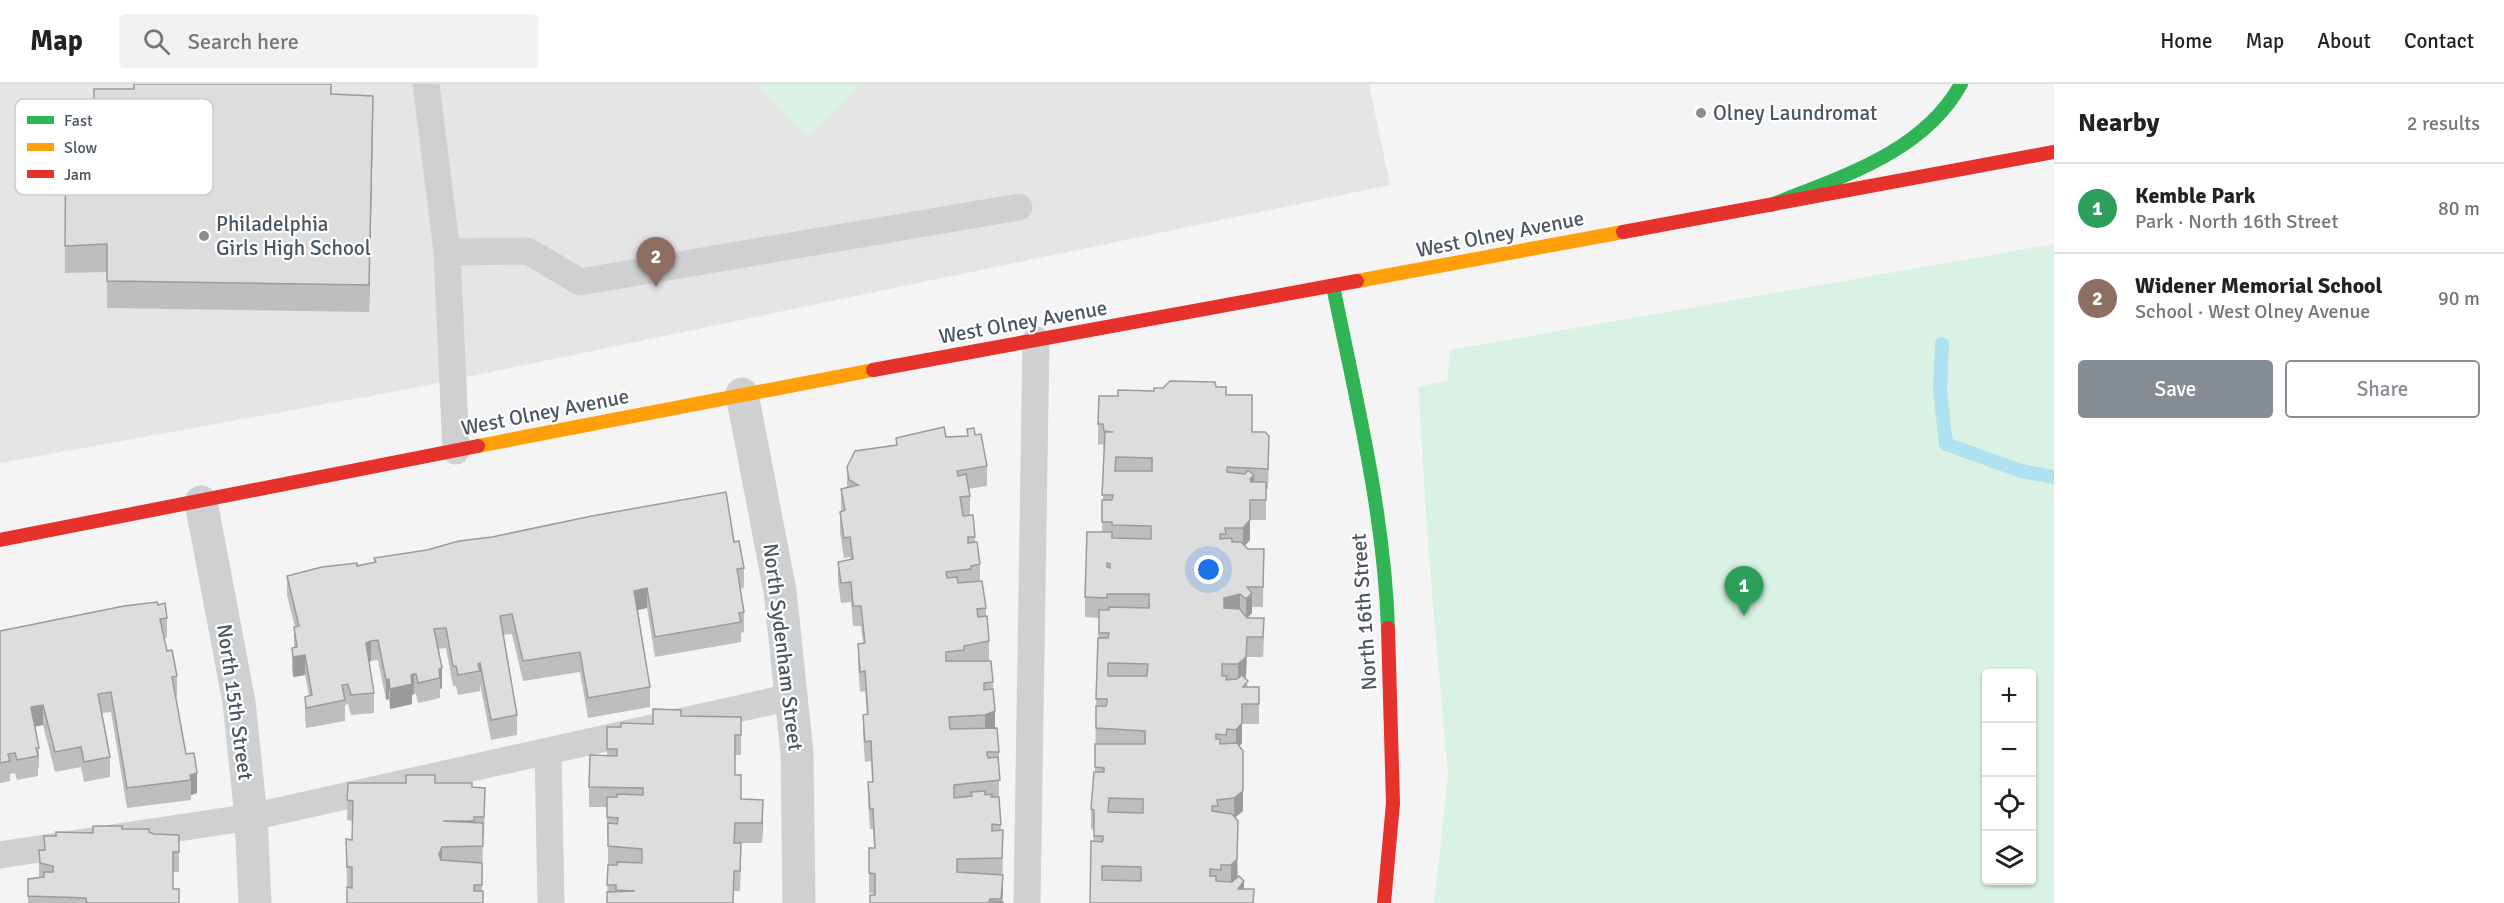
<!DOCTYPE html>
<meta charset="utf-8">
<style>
body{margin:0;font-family:Signika,sans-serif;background:#f2f2f2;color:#222}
.controls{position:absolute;right:18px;bottom:18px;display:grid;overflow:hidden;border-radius:6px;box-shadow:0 2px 4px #0004}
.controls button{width:54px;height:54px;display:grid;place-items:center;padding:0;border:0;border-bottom:2px solid #e0e0e0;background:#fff;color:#222;font:30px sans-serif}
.you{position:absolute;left:1209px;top:486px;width:21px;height:21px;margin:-15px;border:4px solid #fff;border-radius:50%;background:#1a73e8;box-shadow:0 0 0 9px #1a73e833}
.badge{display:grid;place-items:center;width:39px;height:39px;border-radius:50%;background:#868d94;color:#fff;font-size:20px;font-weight:700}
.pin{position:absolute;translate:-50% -50px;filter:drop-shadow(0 2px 3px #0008)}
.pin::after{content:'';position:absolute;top:32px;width:21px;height:18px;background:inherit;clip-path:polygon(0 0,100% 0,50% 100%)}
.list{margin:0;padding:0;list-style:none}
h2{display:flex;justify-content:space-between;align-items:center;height:78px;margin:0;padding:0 24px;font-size:26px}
h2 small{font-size:20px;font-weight:400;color:#767676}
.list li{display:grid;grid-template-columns:39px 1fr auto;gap:18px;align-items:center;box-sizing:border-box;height:90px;padding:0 24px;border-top:2px solid #e0e0e0}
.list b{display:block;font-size:22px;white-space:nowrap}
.list p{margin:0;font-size:20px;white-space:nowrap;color:#767676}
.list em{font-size:20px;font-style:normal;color:#767676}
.actions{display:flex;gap:12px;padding:18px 24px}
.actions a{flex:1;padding:14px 0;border:2px solid #868d94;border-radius:6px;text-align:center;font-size:21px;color:#868d94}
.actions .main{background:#868d94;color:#fff}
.icon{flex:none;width:33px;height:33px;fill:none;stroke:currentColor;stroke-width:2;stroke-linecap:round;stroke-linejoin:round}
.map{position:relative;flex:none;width:2054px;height:819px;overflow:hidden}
header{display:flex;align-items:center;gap:36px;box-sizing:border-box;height:84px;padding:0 30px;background:#fff;border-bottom:2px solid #e0e0e0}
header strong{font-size:28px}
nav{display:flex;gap:33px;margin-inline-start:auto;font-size:21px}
.search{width:420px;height:54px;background:#f2f2f2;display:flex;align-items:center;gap:15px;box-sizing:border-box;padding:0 21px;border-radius:6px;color:#767676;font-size:22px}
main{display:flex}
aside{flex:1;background:#fff}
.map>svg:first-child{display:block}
</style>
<header>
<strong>Map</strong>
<div class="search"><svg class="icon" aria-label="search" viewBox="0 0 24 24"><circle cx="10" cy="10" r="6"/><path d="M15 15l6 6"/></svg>Search here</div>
<nav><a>Home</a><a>Map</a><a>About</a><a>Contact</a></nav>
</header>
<main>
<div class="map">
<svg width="2054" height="819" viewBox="0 0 2054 819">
<rect width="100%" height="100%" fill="#f4f4f4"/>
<path fill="#e6e5e6" d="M 0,0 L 1369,0 L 1390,101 L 414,304 L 0,379 Z"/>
<path fill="#d9f2e3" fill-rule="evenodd" d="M 756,0 L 863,0 L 807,53 Z
M 2054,160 L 2054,819 L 1434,819 L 1448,692 L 1429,474 L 1418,303 L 1447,296 L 1450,266 ZM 1986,590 L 2032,590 L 2032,796 L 1986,796 Z"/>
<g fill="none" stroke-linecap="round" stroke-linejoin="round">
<path stroke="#aee2f0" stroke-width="14" d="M 1942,260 L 1940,307 L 1946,360 L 2021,387 L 2054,393"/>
<path stroke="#ced0d2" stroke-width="27" d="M 426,0 L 447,168 L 456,367
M 447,168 L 528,167 L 580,198 L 1019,123
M 548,668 L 551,819
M 0,771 L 251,733 L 791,613
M 1027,819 L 1036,256"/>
<path stroke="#ced0d2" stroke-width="33" d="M 742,310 L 780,507 L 797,669 L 799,819
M 201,418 L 239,618 L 251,733 L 255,819"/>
<path stroke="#30b455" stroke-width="14" d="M 1771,121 C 1840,93 1923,69 1961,0
M 1333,202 C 1356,315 1384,428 1388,544"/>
<path stroke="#ff9f0a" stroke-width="14" d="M 1357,197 L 1623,148
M 478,362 L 873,286"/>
<path stroke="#e5322d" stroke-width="14" d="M 1623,148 L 2054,68
M 873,286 L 1357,197
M 0,456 L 478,362
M 1384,819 L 1393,719 L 1388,544"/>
</g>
<path fill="#bebebf" d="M 134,5 L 331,10 L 373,39 L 369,228 L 107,224 L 107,188 L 65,189 L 65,162 L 94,42 Z
M 1216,303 L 1226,311 L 1269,372 L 1268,405 L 1266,405 L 1266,436 L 1250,436 L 1250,456 L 1244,462 L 1248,465 L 1264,465 L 1263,523 L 1252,523 L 1252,529 L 1247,534 L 1264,554 L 1263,573 L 1247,573 L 1246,593 L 1245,594 L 1248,603 L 1259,603 L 1259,640 L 1242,640 L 1242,659 L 1239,662 L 1243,727 L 1235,734 L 1238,793 L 1244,797 L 1090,819 L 1094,746 L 1091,745 L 1091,725 L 1095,688 L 1096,622 L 1099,534 L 1085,533 L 1085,513 L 1102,448 L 1104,367 L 1103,360 L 1098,361 L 1098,340 L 1118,312 L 1154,307 Z
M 967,345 L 975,351 L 987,382 L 987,402 L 968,405 L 970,412 L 970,431 L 980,480 L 980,497 L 986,524 L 986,532 L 989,557 L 989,577 L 991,577 L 995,627 L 995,644 L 999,668 L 999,716 L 1001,747 L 1003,766 L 1002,818 L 875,811 L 875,810 L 869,809 L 869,764 L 874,764 L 873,745 L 870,745 L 868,718 L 868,698 L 872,698 L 871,677 L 865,678 L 863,651 L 863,631 L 867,631 L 865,607 L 860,608 L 858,580 L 858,560 L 863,560 L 861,542 L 853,542 L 851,518 L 841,519 L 838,498 L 838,478 L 850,476 L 850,473 L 844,474 L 840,448 L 840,428 L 841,428 L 841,405 L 847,403 L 847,383 L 896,361 L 896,354 L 967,352 Z
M 734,458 L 744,484 L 744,504 L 740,505 L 744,528 L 744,548 L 741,549 L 741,558 L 655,573 L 647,524 L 638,526 L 650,603 L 650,623 L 588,634 L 580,588 L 523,597 L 512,550 L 503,551 L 517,631 L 517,651 L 491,656 L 480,600 L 480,607 L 458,611 L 456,602 L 453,602 L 446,564 L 438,565 L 442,604 L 440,605 L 440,614 L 418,619 L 416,610 L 414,610 L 412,611 L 412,620 L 390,625 L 389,615 L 386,616 L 378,576 L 371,577 L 369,578 L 374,609 L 374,629 L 351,631 L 348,620 L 345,621 L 345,637 L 306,644 L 305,633 L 305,613 L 309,612 L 305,591 L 293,593 L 292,584 L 292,564 L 294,564 L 294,543 L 295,543 L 287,512 L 287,492 L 357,482 L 374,479 L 374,474 Z
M 158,521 L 167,534 L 167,554 L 164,554 L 167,567 L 177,592 L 177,612 L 176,613 L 186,670 L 197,709 L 191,711 L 191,716 L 127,724 L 111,628 L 102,629 L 110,673 L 110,693 L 84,698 L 81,683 L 55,688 L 43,641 L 34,643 L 39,664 L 39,684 L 38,684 L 38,692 L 17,696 L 15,689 L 10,690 L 10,697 L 0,699 L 0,547 Z
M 681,632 L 741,633 L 741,671 L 735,671 L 735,691 L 741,715 L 763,736 L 762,759 L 735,759 L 741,779 L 740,807 L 734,807 L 607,819 L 608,782 L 608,754 L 607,753 L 607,723 L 589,723 L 589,703 L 607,672 L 607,643 L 621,643 L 653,640 Z
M 348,699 L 435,699 L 485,704 L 484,753 L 483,753 L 482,807 L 347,803 L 346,755 L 352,756 L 353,737 L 347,736 Z
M 122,745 L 154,750 L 179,751 L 179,788 L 173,788 L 173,805 L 179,819 L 28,819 L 28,795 L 39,793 L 39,766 L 44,766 L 56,752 Z"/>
<path fill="#9b9b9b" d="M 373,12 L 373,39 L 369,228 L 369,201 Z
M 1254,391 L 1254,411 L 1250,395 Z
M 1250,416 L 1250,456 L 1243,464 L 1243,444 Z
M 647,504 L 647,524 L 634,527 L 634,507 Z
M 1252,509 L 1252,529 L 1246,535 L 1246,515 Z
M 1240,510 L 1240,530 L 1224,544 L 1224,514 Z
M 1247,553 L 1246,593 L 1238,600 L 1238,580 Z
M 371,557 L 371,577 L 366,579 L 366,559 Z
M 305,571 L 305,591 L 293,593 L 293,573 Z
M 442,584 L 442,604 L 440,605 L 440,594 L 439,585 Z
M 414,590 L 414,610 L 412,611 L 412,620 L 390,625 L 390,605 Z
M 389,595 L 389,615 L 386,616 L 386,596 Z
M 1242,620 L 1242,659 L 1236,666 L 1236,646 Z
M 43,621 L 43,641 L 31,643 L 31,623 Z
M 995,627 L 995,647 L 985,651 L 985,631 Z
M 1243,687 L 1243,727 L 1234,734 L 1234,714 Z
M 197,689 L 197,709 L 191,711 L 191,696 L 190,691 Z
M 763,716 L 763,736 L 762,759 L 762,739 Z
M 1238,737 L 1237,795 L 1231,801 L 1231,781 Z
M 442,763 L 442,783 L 439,770 Z
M 1003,791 L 1003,811 L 1002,819 L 1001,819 Z
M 1244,797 L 1244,817 L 1238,805 Z"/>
<path fill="#ddddde" stroke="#9b9b9b" stroke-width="1.5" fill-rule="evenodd" d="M 134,0 L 331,0 L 331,10 L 373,12 L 369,201 L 107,197 L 107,160 L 65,162 L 66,43 L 94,42 L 94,5 L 134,5 Z
M 1170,297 L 1215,298 L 1216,303 L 1226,303 L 1226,311 L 1252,311 L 1252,348 L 1265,348 L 1269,352 L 1268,385 L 1227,383 L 1227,388 L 1245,390 L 1248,386 L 1254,391 L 1250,395 L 1251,398 L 1266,398 L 1266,416 L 1250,416 L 1250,436 L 1243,444 L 1225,444 L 1226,450 L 1220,450 L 1220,455 L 1232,454 L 1232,458 L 1241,458 L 1248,465 L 1264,465 L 1263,503 L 1247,503 L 1252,509 L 1246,515 L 1240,510 L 1224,514 L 1224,524 L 1240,525 L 1247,534 L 1264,534 L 1263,553 L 1247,553 L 1246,573 L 1238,580 L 1222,580 L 1222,592 L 1227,592 L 1226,596 L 1237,595 L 1242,591 L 1248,597 L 1243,603 L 1259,603 L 1259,620 L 1242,620 L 1242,639 L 1236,646 L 1227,645 L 1226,651 L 1216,650 L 1216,655 L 1220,655 L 1220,660 L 1237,659 L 1243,667 L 1243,707 L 1234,714 L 1217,716 L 1218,722 L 1212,722 L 1212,727 L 1232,730 L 1238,737 L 1237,775 L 1231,781 L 1221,781 L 1221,786 L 1210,785 L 1210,792 L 1216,792 L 1216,797 L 1232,798 L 1239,792 L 1244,797 L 1238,805 L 1254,805 L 1253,819 L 1090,819 L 1091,757 L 1102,758 L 1103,756 L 1103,752 L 1094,752 L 1094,726 L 1091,725 L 1094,688 L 1104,688 L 1104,684 L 1095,683 L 1095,660 L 1145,660 L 1145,647 L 1096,644 L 1096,622 L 1106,622 L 1107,618 L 1107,615 L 1096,615 L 1098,554 L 1108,554 L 1109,549 L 1099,549 L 1099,526 L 1109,526 L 1109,523 L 1149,524 L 1149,510 L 1107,510 L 1107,514 L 1085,513 L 1087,448 L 1112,448 L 1112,454 L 1151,455 L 1151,442 L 1112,441 L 1112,438 L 1102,438 L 1102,416 L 1112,416 L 1113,411 L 1102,411 L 1105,348 L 1113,348 L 1104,347 L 1103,340 L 1098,340 L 1099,312 L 1118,312 L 1118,306 L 1154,307 L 1154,304 L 1163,304 ZM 1116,373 L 1152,374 L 1152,387 L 1115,387 ZM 1107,479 L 1110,480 L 1110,484 L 1107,483 ZM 1108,579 L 1148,580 L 1147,592 L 1108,592 ZM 1109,714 L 1143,715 L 1143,729 L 1108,728 ZM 1102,782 L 1141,783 L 1141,797 L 1102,796 Z
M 944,343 L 946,353 L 968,352 L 967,345 L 974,344 L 975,351 L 981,350 L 987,382 L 957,387 L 958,392 L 966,390 L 970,412 L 960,413 L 963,432 L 973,431 L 975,453 L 968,453 L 968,459 L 977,458 L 980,480 L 971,482 L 971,485 L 946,488 L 947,494 L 957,493 L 958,499 L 982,497 L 986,524 L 977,525 L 978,533 L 987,532 L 989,557 L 964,562 L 964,566 L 946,568 L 946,577 L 991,577 L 993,598 L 984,599 L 984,606 L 993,605 L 995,627 L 985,631 L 949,633 L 950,645 L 997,644 L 999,668 L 987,668 L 987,671 L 988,674 L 998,673 L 1000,696 L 954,701 L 954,714 L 972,712 L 971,708 L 985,707 L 985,711 L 992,710 L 991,713 L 999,713 L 1001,741 L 992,740 L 992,747 L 1003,746 L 1002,774 L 957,775 L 957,788 L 1003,791 L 1001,815 L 990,815 L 989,817 L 1003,818 L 1003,819 L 870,819 L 870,811 L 875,811 L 875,790 L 869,789 L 869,764 L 875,764 L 873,725 L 870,725 L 868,698 L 873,698 L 871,657 L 865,658 L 863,631 L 868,630 L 865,587 L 860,588 L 858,560 L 865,559 L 861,522 L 853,522 L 851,498 L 841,499 L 838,478 L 853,475 L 850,453 L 844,454 L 840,428 L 845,426 L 841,405 L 858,401 L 849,396 L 847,383 L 855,367 L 897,361 L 896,354 Z
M 726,408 L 734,458 L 739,457 L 744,484 L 737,485 L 744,528 L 739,529 L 741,538 L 655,553 L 647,504 L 634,507 L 650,603 L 588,614 L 580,568 L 523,577 L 512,530 L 500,532 L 517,631 L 491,636 L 480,579 L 478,580 L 480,587 L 458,591 L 456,582 L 453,582 L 446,544 L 434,545 L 442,584 L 439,585 L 440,594 L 418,599 L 416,590 L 414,590 L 411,591 L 412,600 L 390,605 L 389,595 L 386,596 L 378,556 L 371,557 L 366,559 L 374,609 L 351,611 L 348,600 L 342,601 L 345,616 L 306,624 L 305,613 L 312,611 L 305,571 L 293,573 L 292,564 L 297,563 L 294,543 L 299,542 L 287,492 L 322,483 L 357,479 L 357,482 L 376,478 L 374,474 L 427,466 L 459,457 L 492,453 L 592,432 Z
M 157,518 L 158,521 L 165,519 L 167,534 L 160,535 L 167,567 L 172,566 L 177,592 L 172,593 L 186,670 L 194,669 L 197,689 L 190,691 L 191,696 L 127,704 L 111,608 L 98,610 L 110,673 L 84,678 L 81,663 L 55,668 L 43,621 L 31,623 L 39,664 L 36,664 L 38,672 L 17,676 L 15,669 L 8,670 L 10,677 L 0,679 L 0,547 L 124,522 Z
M 653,625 L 681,626 L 681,632 L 741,633 L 741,651 L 735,651 L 735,691 L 741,691 L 741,715 L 763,716 L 762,739 L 735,739 L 734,759 L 741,759 L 740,787 L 734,787 L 733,819 L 607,819 L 607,808 L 635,807 L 616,806 L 616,801 L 607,801 L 608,781 L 617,781 L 617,778 L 642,779 L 642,765 L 608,762 L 608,739 L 617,740 L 618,734 L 607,733 L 607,713 L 617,713 L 617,710 L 643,711 L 643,704 L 589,703 L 590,671 L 617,672 L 617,665 L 607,665 L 607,643 L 621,643 L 621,639 L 653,640 Z
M 406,691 L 435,691 L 435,699 L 472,699 L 472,703 L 485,704 L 484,733 L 474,733 L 474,737 L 443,737 L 483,739 L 483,762 L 442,763 L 439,770 L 441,776 L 482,779 L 482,801 L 474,801 L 474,807 L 483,807 L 483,819 L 347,819 L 347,803 L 352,804 L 352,783 L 347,783 L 346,755 L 352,756 L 353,717 L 347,716 L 348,699 L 406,699 Z
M 93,742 L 122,742 L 122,745 L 149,745 L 149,748 L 154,750 L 179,751 L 179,768 L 173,768 L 173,805 L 179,805 L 179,819 L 87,819 L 86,814 L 28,812 L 28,795 L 44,793 L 44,788 L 53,788 L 53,782 L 40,779 L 39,766 L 45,766 L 44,752 L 56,752 L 56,748 L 93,749 Z"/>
<g fill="#868d94" stroke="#fff" stroke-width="2">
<circle cx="1701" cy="29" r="6"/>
<circle cx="204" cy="152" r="6"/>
</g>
<g text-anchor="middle" stroke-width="4.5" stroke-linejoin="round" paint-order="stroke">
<g font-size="21" fill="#4a5661" stroke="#fff" text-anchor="start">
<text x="1713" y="36">Olney Laundromat</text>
<text x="216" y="147">Philadelphia<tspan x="216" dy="24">Girls High School</tspan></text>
</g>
<g font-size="21" fill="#4a5661" stroke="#fff">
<text transform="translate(1500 150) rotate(-11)" y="7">West Olney Avenue</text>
<text transform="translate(1023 238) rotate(-10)" y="7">West Olney Avenue</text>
<text transform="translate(545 328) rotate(-11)" y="7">West Olney Avenue</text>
<text transform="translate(1364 528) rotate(-94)" y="7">North 16th Street</text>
<text transform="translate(783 563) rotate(83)" y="7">North Sydenham Street</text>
<text transform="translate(235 618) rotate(82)" y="7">North 15th Street</text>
</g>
</g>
<rect x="15" y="15" width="198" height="96" rx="9" fill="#fff" stroke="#c9ccd0" stroke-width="1.5"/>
<rect x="27" y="32" width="27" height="8" fill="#30b455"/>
<rect x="27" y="59" width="27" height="8" fill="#ff9f0a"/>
<rect x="27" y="86" width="27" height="8" fill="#e5322d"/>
<g font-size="16" fill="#4a5661">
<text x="64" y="42">Fast</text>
<text x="64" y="69">Slow</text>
<text x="64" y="96">Jam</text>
</g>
</svg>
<div class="controls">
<button>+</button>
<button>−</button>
<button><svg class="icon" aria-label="locate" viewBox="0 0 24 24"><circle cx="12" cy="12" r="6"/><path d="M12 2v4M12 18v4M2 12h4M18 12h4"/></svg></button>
<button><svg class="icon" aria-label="layers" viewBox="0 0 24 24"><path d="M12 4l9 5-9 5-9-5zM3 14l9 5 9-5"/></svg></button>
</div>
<div class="you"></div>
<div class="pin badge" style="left:1744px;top:532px;background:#2e9e5b">1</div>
<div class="pin badge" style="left:656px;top:203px;background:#8d6e63">2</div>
</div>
<aside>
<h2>Nearby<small>2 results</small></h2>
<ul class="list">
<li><span class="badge" style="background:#2e9e5b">1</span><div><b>Kemble Park</b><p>Park · North 16th Street</p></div><em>80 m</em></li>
<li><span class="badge" style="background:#8d6e63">2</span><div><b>Widener Memorial School</b><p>School · West Olney Avenue</p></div><em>90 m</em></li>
</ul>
<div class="actions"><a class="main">Save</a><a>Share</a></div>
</aside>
</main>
